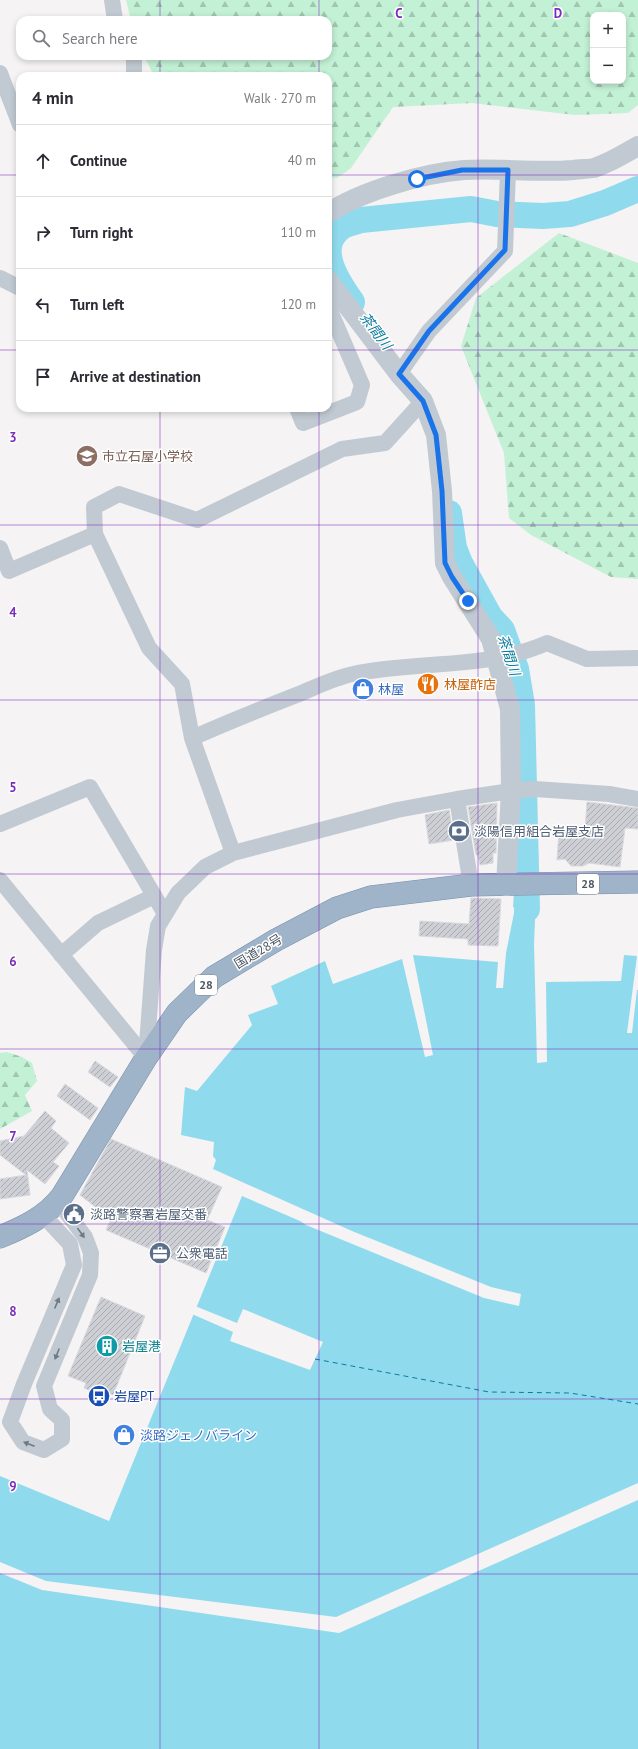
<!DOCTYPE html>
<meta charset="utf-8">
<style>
body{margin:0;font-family:"PT Sans","Noto Sans JP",sans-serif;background:#f2f2f3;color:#2b2b33}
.controls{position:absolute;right:12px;top:12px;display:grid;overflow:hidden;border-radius:8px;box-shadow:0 2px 6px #0003}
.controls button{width:36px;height:36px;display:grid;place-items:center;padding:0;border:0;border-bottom:1px solid #e1e1e2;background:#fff;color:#2b2b33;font:20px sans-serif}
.stop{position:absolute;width:12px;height:12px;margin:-9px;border:3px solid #1a73e8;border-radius:50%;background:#fff}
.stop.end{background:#1a73e8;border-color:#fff;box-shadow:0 1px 4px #0008}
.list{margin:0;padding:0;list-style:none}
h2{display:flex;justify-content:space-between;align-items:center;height:52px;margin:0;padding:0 16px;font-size:17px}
h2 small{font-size:13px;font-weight:400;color:#7c7c81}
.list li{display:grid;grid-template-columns:26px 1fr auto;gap:12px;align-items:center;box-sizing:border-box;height:72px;padding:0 16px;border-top:1px solid #e1e1e2}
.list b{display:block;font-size:15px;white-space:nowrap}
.list em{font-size:13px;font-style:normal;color:#7c7c81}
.icon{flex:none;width:22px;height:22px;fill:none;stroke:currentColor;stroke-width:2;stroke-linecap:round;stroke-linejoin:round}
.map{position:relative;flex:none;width:638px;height:1749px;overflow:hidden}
.search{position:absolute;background:#fff;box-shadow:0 2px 6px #0003;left:16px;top:16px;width:316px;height:44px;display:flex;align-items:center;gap:10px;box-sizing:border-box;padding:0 14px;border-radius:12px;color:#7c7c81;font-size:15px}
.panel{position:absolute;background:#fff;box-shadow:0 2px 6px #0003;left:16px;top:72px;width:316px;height:340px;border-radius:12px}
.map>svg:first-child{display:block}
</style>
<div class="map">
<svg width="638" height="1749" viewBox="0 0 638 1749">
<defs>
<pattern id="forest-firs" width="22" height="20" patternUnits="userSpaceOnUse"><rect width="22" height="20" fill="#c3f1d5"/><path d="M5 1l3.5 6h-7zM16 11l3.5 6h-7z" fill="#a0c6b0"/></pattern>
<pattern id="building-hatch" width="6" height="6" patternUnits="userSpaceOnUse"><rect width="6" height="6" fill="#cdcfd5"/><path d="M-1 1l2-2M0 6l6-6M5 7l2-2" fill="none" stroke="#a8abb0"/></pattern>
</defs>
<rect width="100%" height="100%" fill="#f5f3f3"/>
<path fill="url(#forest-firs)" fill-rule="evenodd" d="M 126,0 L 638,0 L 638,105 L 628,113 L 575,115 L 472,103 L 393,107 L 351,168 L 337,178 L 328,177 L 328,76 L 154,76 L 144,56 L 328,56 L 328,20 L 131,20 ZM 593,15 L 623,15 L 623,81 L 593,81 Z
M 559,233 L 638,263 L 638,579 L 611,577 L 531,535 L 509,518 L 504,453 L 461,346 L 476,298 Z
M 7,1052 L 22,1057 L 32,1063 L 37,1081 L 25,1095 L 32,1111 L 0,1129 L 0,1053 Z"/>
<path fill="#90daee" d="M 536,895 L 534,944 L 537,1063 L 547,1062 L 546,982 L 621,981 L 624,955 L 637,956 L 627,1033 L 632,1033 L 637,990 L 638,990 L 638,1749 L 0,1749 L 0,1476 L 109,1521 L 242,1196 L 300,1221 L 306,1225 L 484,1298 L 519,1306 L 521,1294 L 491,1287 L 352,1231 L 213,1169 L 216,1160 L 213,1156 L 214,1142 L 181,1135 L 185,1087 L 197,1091 L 252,1025 L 248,1015 L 278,1004 L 271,986 L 325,961 L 333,984 L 402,959 L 425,1057 L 433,1055 L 413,955 L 498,962 L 496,988 L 503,988 L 506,953 L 515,908 L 513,907 L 514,896 Z"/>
<path fill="#f5f3f3" d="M 195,1306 L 237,1323 L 243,1309 L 323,1342 L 310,1370 L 230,1341 L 233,1332 L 192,1314 Z
M 638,1483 L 638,1500 L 339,1633 L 42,1590 L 0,1573 L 0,1562 L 46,1581 L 336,1617 Z"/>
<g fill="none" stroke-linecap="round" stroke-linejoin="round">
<path stroke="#90daee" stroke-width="26" d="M 352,302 C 337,281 313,246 343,226 C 348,223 356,222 361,220 L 471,209 L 497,214 L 543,216 L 570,214 L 605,203 L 638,189
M 449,513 L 454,548 L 460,563 L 490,617 L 502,630 L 516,669 L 522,705 L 527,909"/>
<path stroke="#0c7c9b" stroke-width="1" stroke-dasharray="5 4" stroke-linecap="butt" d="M 315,1359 L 489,1392 L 570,1393 L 638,1404"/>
</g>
<path fill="url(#building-hatch)" stroke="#d7d9de" d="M 587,802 L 638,808 L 638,829 L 625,828 L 620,867 L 589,863 L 583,866 L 571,866 L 565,859 L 557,860 L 559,831 L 585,829 Z
M 497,803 L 496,853 L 493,853 L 493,863 L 480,865 L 478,855 L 476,855 L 468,807 Z
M 449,810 L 454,840 L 429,844 L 425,815 Z
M 471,898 L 501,899 L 498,946 L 468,945 L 468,939 L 419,936 L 420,921 L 469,924 Z
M 95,1061 L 118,1077 L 110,1087 L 88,1072 Z
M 65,1084 L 98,1108 L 90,1120 L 57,1096 Z
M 45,1111 L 56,1121 L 51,1128 L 69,1143 L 53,1162 L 59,1166 L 45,1184 L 27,1170 L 30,1195 L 0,1199 L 0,1179 L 26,1175 L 0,1155 L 0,1141 L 24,1136 Z
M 111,1139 L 222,1187 L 207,1220 L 225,1227 L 206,1273 L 106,1230 L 111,1219 L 80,1195 Z
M 101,1297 L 145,1316 L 113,1395 L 98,1389 L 96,1393 L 84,1388 L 86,1383 L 68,1376 Z"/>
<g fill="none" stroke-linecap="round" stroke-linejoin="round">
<g stroke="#7690ad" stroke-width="23">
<path id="trunk" d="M 0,1237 C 24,1227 46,1217 62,1196 L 146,1058 L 177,1013 L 214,977 L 276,940 L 337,908 L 371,897 L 471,885 L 638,882"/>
</g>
<path stroke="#c1cad2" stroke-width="16" d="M 112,0 L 115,20
M 0,73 L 20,125
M 134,76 L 134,56
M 0,278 L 20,288
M 399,374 L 429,331 L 505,251 L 508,170
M 297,408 L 303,423 L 357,402 L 362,385 L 328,306
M 0,548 L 9,571 L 95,534
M 192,738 C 228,722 263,708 299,694 C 316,687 334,678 353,674 C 417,660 486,670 547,643 L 587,659 L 638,658
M 457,799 L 471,885
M 0,824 L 90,787 L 165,914
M 233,853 L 192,738 L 182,684 L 149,648 L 95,534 L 94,507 L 119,494 L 197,520 L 342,449 L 385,443 L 423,401
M 0,880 L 146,1058
M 61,955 L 98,923 L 154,896
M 146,1058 L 154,950 L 158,926 L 178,893 L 205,867 L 233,853 L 397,810 L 457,799 L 517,790 L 535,789 L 609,794 L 638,799
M 43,1215 L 70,1244 L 74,1265 L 24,1384 L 10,1422 L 23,1442 L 44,1450 L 62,1439 L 62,1420 L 50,1409 L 44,1386 L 90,1275 L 91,1253 L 85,1237 L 58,1201"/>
<path stroke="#c1cad2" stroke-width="20" d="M 328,213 C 362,191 423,173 464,170 C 500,168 537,173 573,170 C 580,169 588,169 594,168 C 610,163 624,154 638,146
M 328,280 L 399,374 L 423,401 L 436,435 L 442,491 L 445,563 L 452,577 L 491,639 L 510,709 L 511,790 L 506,886"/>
<use href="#trunk" stroke="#9fb4c9" stroke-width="22"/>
</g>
<defs><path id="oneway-solid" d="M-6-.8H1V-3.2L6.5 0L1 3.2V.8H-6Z"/></defs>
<g fill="#6e7983">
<use href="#oneway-solid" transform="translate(81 1233) rotate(54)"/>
<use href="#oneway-solid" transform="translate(57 1303) rotate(-67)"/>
<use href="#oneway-solid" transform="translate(57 1354) rotate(112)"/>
<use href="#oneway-solid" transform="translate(29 1444) rotate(-159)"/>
</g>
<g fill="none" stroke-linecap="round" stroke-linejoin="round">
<path stroke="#1a73e8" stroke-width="5" d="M 417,179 L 462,170 L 508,170 L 505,250 L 429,331 L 399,374 L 423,401 L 436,435 L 442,491 L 445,563 L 452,577 L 468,601"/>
</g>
<path fill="none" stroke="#7b2cbf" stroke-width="1" stroke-opacity="0.55" d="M 160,0 L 160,20M 319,0 L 319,20M 478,0 L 478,1749M 160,56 L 160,76M 319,56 L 319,76M 0,175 L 20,175M 328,175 L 638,175M 0,350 L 20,350M 328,350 L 638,350M 160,408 L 160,1749M 319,408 L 319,1749M 0,525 L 638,525M 0,700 L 638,700M 0,874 L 638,874M 0,1049 L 638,1049M 0,1224 L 638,1224M 0,1399 L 638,1399M 0,1574 L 638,1574"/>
<defs>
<g id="school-disc" transform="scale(1.15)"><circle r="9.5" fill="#8d6e63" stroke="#fff"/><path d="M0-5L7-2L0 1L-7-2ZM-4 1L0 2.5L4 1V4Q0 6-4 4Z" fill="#fff"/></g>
<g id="restaurant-disc" transform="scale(1.15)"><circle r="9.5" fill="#e8710a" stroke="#fff"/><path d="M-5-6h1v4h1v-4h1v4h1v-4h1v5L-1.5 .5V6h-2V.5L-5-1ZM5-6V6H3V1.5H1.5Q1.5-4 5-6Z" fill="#fff"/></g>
<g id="shop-disc" transform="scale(1.15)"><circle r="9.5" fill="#3f7fe0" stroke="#fff"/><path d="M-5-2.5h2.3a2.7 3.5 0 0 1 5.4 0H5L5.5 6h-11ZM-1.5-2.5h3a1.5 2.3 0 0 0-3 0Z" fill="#fff"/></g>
<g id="bank-disc" transform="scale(1.15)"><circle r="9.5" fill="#5c6f8a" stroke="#fff"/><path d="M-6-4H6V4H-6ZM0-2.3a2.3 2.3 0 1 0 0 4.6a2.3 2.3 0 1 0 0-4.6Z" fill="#fff"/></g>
<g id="civic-disc" transform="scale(1.15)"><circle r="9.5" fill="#5c6f8a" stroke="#fff"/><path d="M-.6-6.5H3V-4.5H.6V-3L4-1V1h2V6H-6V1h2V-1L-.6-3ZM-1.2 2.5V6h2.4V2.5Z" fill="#fff"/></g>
<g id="office-disc" transform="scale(1.15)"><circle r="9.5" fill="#5c6f8a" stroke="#fff"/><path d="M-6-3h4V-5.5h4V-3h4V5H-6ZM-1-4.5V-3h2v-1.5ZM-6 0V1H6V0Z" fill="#fff"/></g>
<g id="building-disc" transform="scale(1.15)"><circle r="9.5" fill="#0f9aa8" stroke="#fff"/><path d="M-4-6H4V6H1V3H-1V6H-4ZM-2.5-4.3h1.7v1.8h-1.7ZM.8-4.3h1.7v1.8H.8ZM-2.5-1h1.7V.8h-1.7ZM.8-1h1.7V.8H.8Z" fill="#fff"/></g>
<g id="bus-disc" transform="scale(1.15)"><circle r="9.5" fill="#1a4fb4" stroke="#fff"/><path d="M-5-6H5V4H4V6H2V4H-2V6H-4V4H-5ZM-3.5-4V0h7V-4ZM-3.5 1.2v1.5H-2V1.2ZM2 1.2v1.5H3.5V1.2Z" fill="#fff"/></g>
</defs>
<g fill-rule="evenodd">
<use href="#school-disc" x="87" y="456"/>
<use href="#restaurant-disc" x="428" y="684"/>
<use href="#shop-disc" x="363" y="689"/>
<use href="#bank-disc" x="459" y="831"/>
<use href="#civic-disc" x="74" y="1214"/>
<use href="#office-disc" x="160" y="1253"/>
<use href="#building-disc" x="107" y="1346"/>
<use href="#bus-disc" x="99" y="1396"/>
<use href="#shop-disc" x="124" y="1435"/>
</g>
<g text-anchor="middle" stroke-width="3" stroke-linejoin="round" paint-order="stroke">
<g fill="#fff" stroke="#808990" stroke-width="1">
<rect x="577" y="874" width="22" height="20" rx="3"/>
<rect x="195" y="975" width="22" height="20" rx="3"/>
</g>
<g font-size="12" font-weight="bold" fill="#4a5661">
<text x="588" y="888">28</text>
<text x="206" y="989">28</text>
</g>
<g font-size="13" fill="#785e54" stroke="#fff" text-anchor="start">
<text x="102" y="461">市立石屋小学校</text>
</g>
<g font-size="13" fill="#c56008" stroke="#fff" text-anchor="start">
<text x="444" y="689">林屋酢店</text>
</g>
<g font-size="13" fill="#366cbe" stroke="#fff" text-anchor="start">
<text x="378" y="694">林屋</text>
<text x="140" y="1440">淡路ジェノバライン</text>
</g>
<g font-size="13" fill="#4e5e75" stroke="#fff" text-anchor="start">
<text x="474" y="836">淡陽信用組合岩屋支店</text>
<text x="90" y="1219">淡路警察署岩屋交番</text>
<text x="176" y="1258">公衆電話</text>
</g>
<g font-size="13" fill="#4a5661" stroke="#fff">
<text transform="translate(258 951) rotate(-31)" y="5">国道28号</text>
</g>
<g font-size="13" fill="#0d838f" stroke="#fff" text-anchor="start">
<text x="122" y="1351">岩屋港</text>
</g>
<g font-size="13" fill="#164399" stroke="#fff" text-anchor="start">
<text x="114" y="1401">岩屋PT</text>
</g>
<g font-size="14" font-style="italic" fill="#0c7c9b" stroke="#fff">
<text transform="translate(376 331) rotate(53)" y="5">茶間川</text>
<text transform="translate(509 655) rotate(72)" y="5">茶間川</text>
</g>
</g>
<g font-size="13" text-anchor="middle" font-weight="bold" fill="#7b2cbf" stroke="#fff" stroke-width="3" stroke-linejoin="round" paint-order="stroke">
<text x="399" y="18">C</text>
<text x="558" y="18">D</text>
<text x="13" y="442">3</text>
<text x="13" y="617">4</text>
<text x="13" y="792">5</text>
<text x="13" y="966">6</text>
<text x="13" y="1141">7</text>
<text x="13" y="1316">8</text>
<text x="13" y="1491">9</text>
</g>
</svg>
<div class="controls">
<button>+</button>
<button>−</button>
</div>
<div class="stop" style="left:417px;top:179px"></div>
<div class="stop end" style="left:468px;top:601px"></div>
<div class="search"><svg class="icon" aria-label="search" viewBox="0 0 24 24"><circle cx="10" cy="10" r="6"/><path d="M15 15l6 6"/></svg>Search here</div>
<section class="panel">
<h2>4 min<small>Walk · 270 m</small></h2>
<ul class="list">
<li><svg class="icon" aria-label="ahead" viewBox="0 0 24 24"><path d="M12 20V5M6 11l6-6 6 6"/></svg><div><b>Continue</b></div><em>40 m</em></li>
<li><svg class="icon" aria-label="right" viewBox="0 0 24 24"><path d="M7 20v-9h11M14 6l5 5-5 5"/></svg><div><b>Turn right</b></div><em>110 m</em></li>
<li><svg class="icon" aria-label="left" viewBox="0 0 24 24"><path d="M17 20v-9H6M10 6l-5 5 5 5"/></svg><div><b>Turn left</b></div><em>120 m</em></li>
<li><svg class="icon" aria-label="arrive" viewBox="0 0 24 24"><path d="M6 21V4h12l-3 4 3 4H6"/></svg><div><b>Arrive at destination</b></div></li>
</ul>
</section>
</div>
